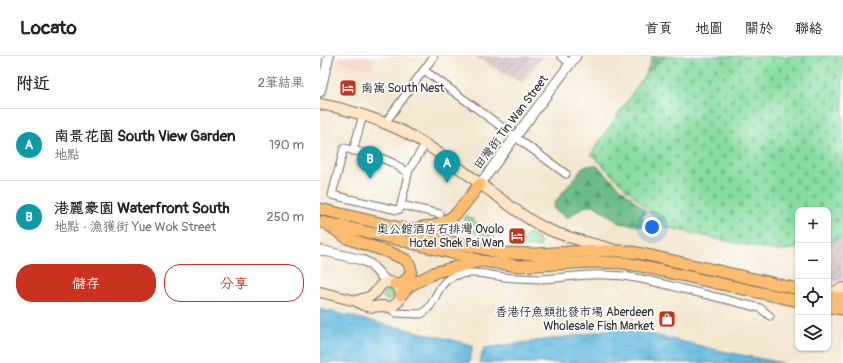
<!DOCTYPE html>
<html lang="zh-TW">
<meta charset="utf-8">
<style>
body{margin:0;font-family:Pangolin,"LXGW WenKai TC",sans-serif;background:#f6f6f6;color:#202124}
.controls{position:absolute;right:12px;bottom:12px;display:grid;overflow:hidden;border-radius:8px;box-shadow:0 1px 3px #0004}
.controls button{width:36px;height:36px;display:grid;place-items:center;padding:0;border:0;border-bottom:1px solid #e0e0e0;background:#fff;color:#202124;font:20px sans-serif}
.you{position:absolute;left:332px;top:171px;width:14px;height:14px;margin:-10px;border:3px solid #fff;border-radius:50%;background:#1a73e8;box-shadow:0 0 0 6px #1a73e833}
.badge{display:grid;place-items:center;width:26px;height:26px;border-radius:50%;background:#c8321e;color:#fff;font-size:13px;font-weight:700}
.pin{position:absolute;translate:-50% -33px;filter:drop-shadow(0 1px 2px #0008)}
.pin::after{content:'';position:absolute;top:21px;width:14px;height:12px;background:inherit;clip-path:polygon(0 0,100% 0,50% 100%)}
.list{margin:0;padding:0;list-style:none}
h2{display:flex;justify-content:space-between;align-items:center;height:52px;margin:0;padding:0 16px;font-size:17px}
h2 small{font-size:13px;font-weight:400;color:#757577}
.list li{display:grid;grid-template-columns:26px 1fr auto;gap:12px;align-items:center;box-sizing:border-box;height:72px;padding:0 16px;border-top:1px solid #e0e0e0}
.list b{display:block;font-size:15px;white-space:nowrap}
.list p{margin:0;font-size:13px;white-space:nowrap;color:#757577}
.list em{font-size:13px;font-style:normal;color:#757577}
.actions{display:flex;gap:8px;padding:12px 16px}
.actions a{flex:1;padding:9px 0;border:1px solid #c8321e;border-radius:16px;text-align:center;font-size:14px;color:#c8321e}
.actions .main{background:#c8321e;color:#fff}
.icon{flex:none;width:22px;height:22px;fill:none;stroke:currentColor;stroke-width:2;stroke-linecap:round;stroke-linejoin:round}
.map{position:relative;flex:none;width:523px;height:307px;overflow:hidden}
header{display:flex;align-items:center;gap:24px;box-sizing:border-box;height:56px;padding:0 20px;background:#fff;border-bottom:1px solid #e0e0e0}
header strong{font-size:19px}
nav{display:flex;gap:22px;margin-inline-start:auto;font-size:14px}
main{display:flex}
aside{flex:1;background:#fff}
.map>svg:first-child{display:block}
</style>
<header>
<strong>Locato</strong>
<nav><a>首頁</a><a>地圖</a><a>關於</a><a>聯絡</a></nav>
</header>
<main>
<aside>
<h2>附近<small>2筆結果</small></h2>
<ul class="list">
<li><span class="badge" style="background:#0f9aa8">A</span><div><b>南景花園 South View Garden</b><p>地點</p></div><em>190 m</em></li>
<li><span class="badge" style="background:#0f9aa8">B</span><div><b>港麗豪園 Waterfront South</b><p>地點 · 漁獲街 Yue Wok Street</p></div><em>250 m</em></li>
</ul>
<div class="actions"><a class="main">儲存</a><a>分享</a></div>
</aside>
<div class="map">
<svg width="523" height="307" viewBox="0 0 523 307">
<defs>
<pattern id="industrial-furrows" width="10" height="10" patternUnits="userSpaceOnUse"><rect width="10" height="10" fill="#d2bfc0"/><path d="M-1 1l2-2M0 10L10 0M9 11l2-2" fill="none" stroke="#b4a4a5"/></pattern>
<pattern id="forest-firs" width="22" height="20" patternUnits="userSpaceOnUse"><rect width="22" height="20" fill="#6cbc87"/><path d="M5 1l3.5 6h-7zM16 11l3.5 6h-7z" fill="#59996f"/></pattern>
<pattern id="cemetery-stones" width="16" height="16" patternUnits="userSpaceOnUse"><rect width="16" height="16" fill="#86dda1"/><path d="M2 7V4a2 2 0 0 1 4 0v3zM10 15v-3a2 2 0 0 1 4 0v3z" fill="#74be8b"/></pattern>
<pattern id="park-dots" width="8" height="8" patternUnits="userSpaceOnUse"><rect width="8" height="8" fill="#86dda1"/><path d="M2 2h.1M6 6h.1" fill="none" stroke="#74be8b" stroke-width="1.8" stroke-linecap="round"/></pattern>
<pattern id="water-ripples" width="26" height="14" patternUnits="userSpaceOnUse"><rect width="26" height="14" fill="#60b8dd"/><path d="M2 4q2-2 4 0t4 0M15 11q2-2 4 0t4 0" fill="none" stroke="#4f96b3"/></pattern>
</defs>
<rect width="100%" height="100%" fill="#fff"/>
<filter id="ink" filterUnits="userSpaceOnUse"><feTurbulence type="fractalNoise" baseFrequency=".025" numOctaves="2"/><feDisplacementMap in="SourceGraphic" scale="8" xChannelSelector="R" yChannelSelector="G"/><feConvolveMatrix kernelMatrix="1 2 1 2 8 2 1 2 1" color-interpolation-filters="sRGB"/></filter>
<filter id="wash" filterUnits="userSpaceOnUse"><feTurbulence type="fractalNoise" baseFrequency=".012" numOctaves="4" result="noise"/><feDisplacementMap in="SourceGraphic" scale="16" xChannelSelector="R" yChannelSelector="G"/><feGaussianBlur stdDeviation="0.9" result="paint"/><feColorMatrix in="noise" values="0 0 0 0 0 0 0 0 0 0 0 0 0 0 0 0 0 1.4 0 .05"/><feComposite in="paint" operator="in"/></filter>
<g filter="url(#wash)">
<rect width="100%" height="100%" fill="#f3e6ce"/>
<path fill="#f7d1c7" d="M 21,0 L 55,0 L 52,14 L 19,6 Z"/>
<path fill="url(#industrial-furrows)" d="M 154,0 L 223,0 L 202,27 Z
M 523,180 L 523,223 L 508,228 L 508,188 Z"/>
<path fill="#86dda1" stroke="#588466" d="M 209,176 L 220,185 L 221,188 L 220,191 L 197,191 Z
M63 239a5 5 0 1 1 10 0a5 5 0 1 1-10 0Z"/>
<path fill="url(#forest-firs)" stroke="#4c7459" d="M 332,0 L 346,0 L 326,17 Z
M 276,109 L 326,155 C 321,160 322,163 325,169 L 321,170 L 299,167 L 290,160 L 273,149 L 264,151 L 247,162 L 233,152 L 235,145 L 241,139 L 264,110 Z"/>
<path fill="url(#cemetery-stones)" stroke="#588466" d="M 346,0 L 523,0 L 523,180 L 508,187 L 508,154 L 478,154 L 478,192 L 460,195 L 416,187 L 345,171 L 271,98 L 326,17 Z"/>
<path fill="url(#park-dots)" stroke="#588466" d="M 147,159 L 176,182 L 143,173 L 145,161 Z"/>
<path fill="url(#water-ripples)" stroke="#467284" d="M 0,253 L 153,289 L 149,307 L 0,307 Z
M 299,272 L 316,275 L 411,297 L 463,307 L 159,307 L 164,292 L 254,280 Z"/>
</g>
<g filter="url(#ink)">
<g fill="none" stroke-linecap="round" stroke-linejoin="round">
<g stroke="#716c64" stroke-width="9">
<path id="minor" d="M 241,0 L 251,8
M 104,14 L 246,118
M 65,67 L 114,0
M 33,95 L 43,59
M 88,117 L 73,107 L 59,101 L 24,92 L 12,139 L 77,154 L 80,153 L 89,114 L 105,89
M 81,149 L 120,158
M 69,251 L 76,257 L 101,258 C 117,250 115,227 134,220 C 155,212 176,222 197,222 C 205,222 212,223 219,223 C 241,223 263,217 286,219 C 296,219 306,220 316,222 C 332,225 348,229 363,233 C 389,239 415,246 440,252 L 450,260"/>
</g>
<g stroke="#716c64" stroke-width="11">
<path id="tertiary" d="M 0,36 L 9,0
M 160,128 L 256,0
M 0,194 L 42,204 L 50,208 L 67,226"/>
</g>
<g stroke="#716c64" stroke-width="12">
<path id="secondary" d="M 0,48 C 28,53 55,62 80,74 C 113,90 141,114 170,135 C 187,147 204,162 223,171 C 245,182 268,186 292,193
M 0,236 L 36,245 L 43,249 L 52,251 L 62,250 L 69,251 L 73,250 L 79,245 L 81,239 L 80,235 L 78,231 L 75,228 L 70,226 L 64,227 L 60,230 L 56,236 L 49,241 L 36,245
M 508,238 L 523,232"/>
</g>
<g stroke="#716c64" stroke-width="13">
<path id="primary" d="M 0,153 L 89,174 L 106,180 L 182,197 L 217,198 L 267,195 L 302,195 L 318,197 L 478,233
M 0,166 L 30,172 L 84,185 L 148,201 L 161,205 L 199,210 L 272,206 L 304,207 L 320,210 L 478,245
M 11,171 L 27,182 L 71,197 L 86,204 L 90,210 L 91,214 L 90,219 L 88,222 L 84,226 L 75,228
M 89,174 L 102,171 L 114,170 L 131,162 L 138,156 L 160,128
M 81,239 L 89,230 L 116,216 L 161,205
M 508,240 L 523,243
M 508,251 L 523,253"/>
</g>
<use href="#minor" stroke="#fff" stroke-width="7"/>
<use href="#tertiary" stroke="#fff" stroke-width="9"/>
<use href="#secondary" stroke="#fee5c5" stroke-width="10"/>
<use href="#primary" stroke="#fcbd6f" stroke-width="11"/>
</g>
</g>
<defs>
<g id="hotel-square" transform="scale(0.9)"><rect x="-9" y="-9" width="18" height="18" rx="4" fill="#c8321e" stroke="#fff"/><path d="M-6-4.5h1.5V1H6V5H4.5V3h-9V5H-6ZM-4 0a1.8 1.8 0 1 1 3.6 0ZM.5 0V-2.5h3Q6-2.5 6 0Z" fill="#fff"/></g>
<g id="shop-square" transform="scale(0.9)"><rect x="-9" y="-9" width="18" height="18" rx="4" fill="#c8321e" stroke="#fff"/><path d="M-5-2.5h2.3a2.7 3.5 0 0 1 5.4 0H5L5.5 6h-11ZM-1.5-2.5h3a1.5 2.3 0 0 0-3 0Z" fill="#fff"/></g>
</defs>
<g fill-rule="evenodd">
<use href="#hotel-square" x="28" y="32"/>
<use href="#hotel-square" x="197" y="180"/>
<use href="#shop-square" x="347" y="263"/>
</g>
<g text-anchor="middle" stroke-width="3.5" stroke-linejoin="round" paint-order="stroke">
<g font-size="12" fill="#2b2b2b" stroke="#fff" text-anchor="end">
<text x="41" y="36" text-anchor="start">南寓 South Nest</text>
<text x="184" y="177">奧公館酒店石排灣 Ovolo<tspan x="184" dy="14">Hotel Shek Pai Wan</tspan></text>
<text x="334" y="260">香港仔魚類批發市場 Aberdeen<tspan x="334" dy="14">Wholesale Fish Market</tspan></text>
</g>
<g font-size="12" fill="#2b2b2b" stroke="#fff">
<text transform="translate(191 66) rotate(-53)" y="4">田灣街 Tin Wan Street</text>
</g>
</g>
</svg>
<div class="controls">
<button>+</button>
<button>−</button>
<button><svg class="icon" aria-label="locate" viewBox="0 0 24 24"><circle cx="12" cy="12" r="6"/><path d="M12 2v4M12 18v4M2 12h4M18 12h4"/></svg></button>
<button><svg class="icon" aria-label="layers" viewBox="0 0 24 24"><path d="M12 4l9 5-9 5-9-5zM3 14l9 5 9-5"/></svg></button>
</div>
<div class="you"></div>
<div class="pin badge" style="left:127px;top:127px;background:#0f9aa8">A</div>
<div class="pin badge" style="left:50px;top:123px;background:#0f9aa8">B</div>
</div>
</main>
